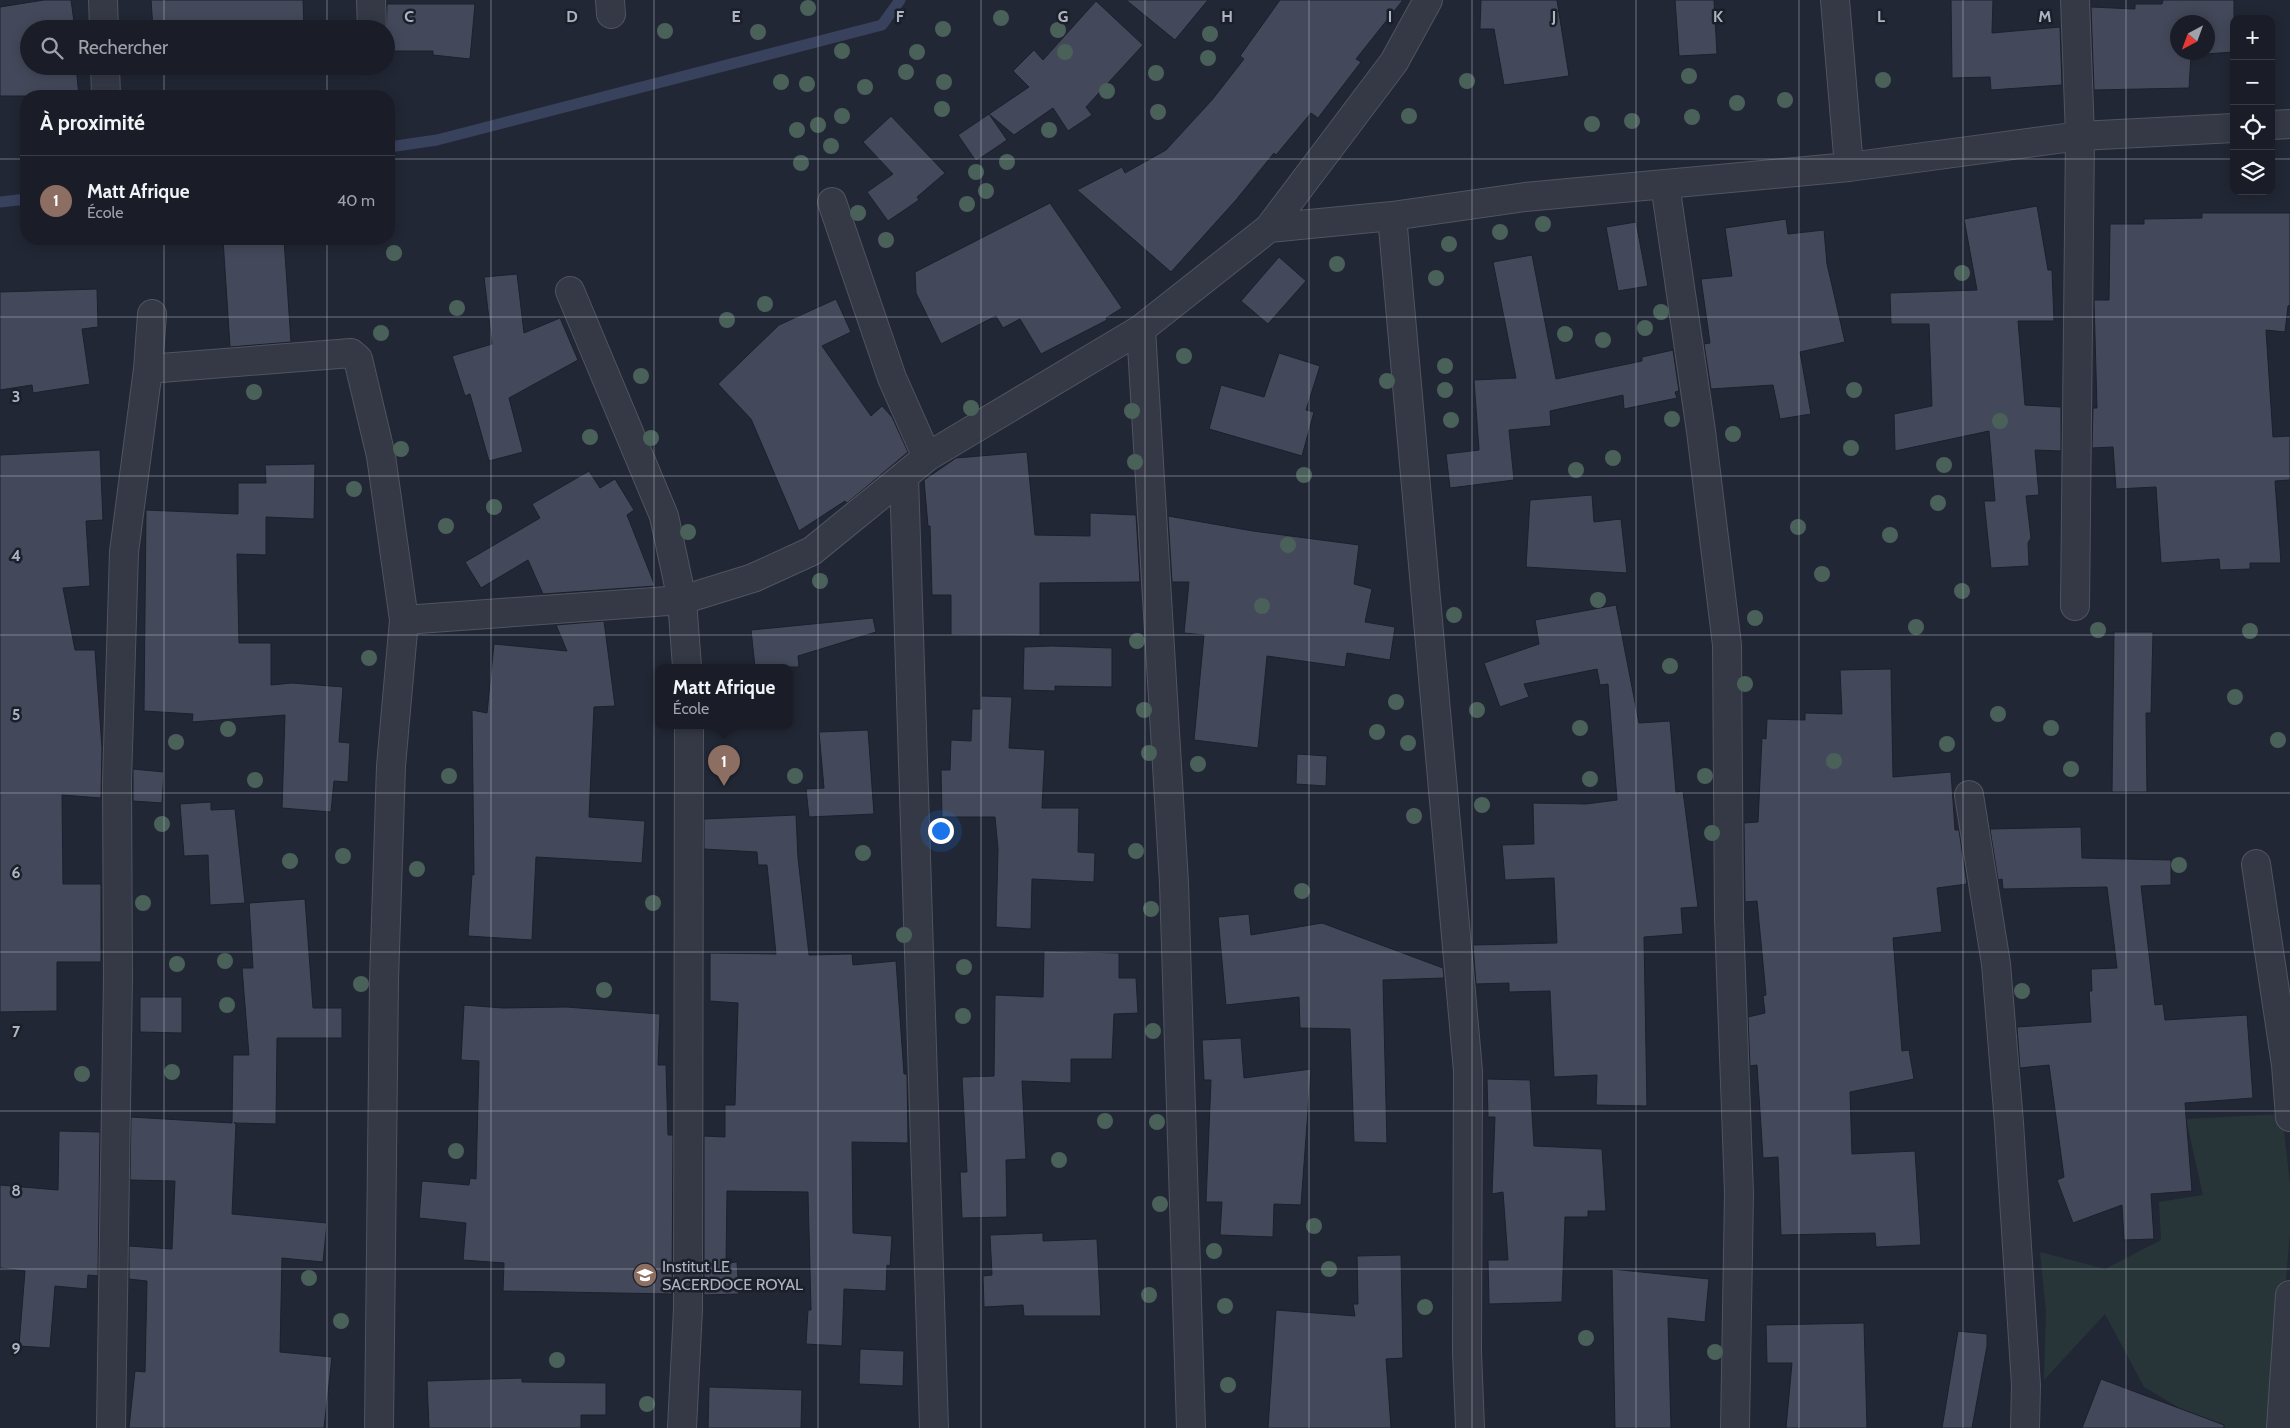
<!DOCTYPE html>
<html lang="fr">
<meta charset="utf-8">
<style>
body{margin:0;font-family:Cabin,sans-serif;background:#272a34;color:#f1f3f6}
.controls{position:absolute;right:15px;top:15px;display:grid;overflow:hidden;border-radius:10px;box-shadow:0 2px 12px #0003}
.controls button{width:45px;height:45px;display:grid;place-items:center;padding:0;border:0;border-bottom:1px solid #383b45;background:#1a1d28;color:#f1f3f6;font:25px sans-serif}
.compass{position:absolute;left:2170px;top:15px;width:45px;height:45px;border-radius:50%;background:#1a1d28;box-shadow:0 2px 12px #0003;rotate:221deg}
.you{position:absolute;left:940px;top:830px;width:18px;height:18px;margin:-12px;border:4px solid #fff;border-radius:50%;background:#1a73e8;box-shadow:0 0 0 8px #1a73e833}
.badge{display:grid;place-items:center;width:32px;height:32px;border-radius:50%;background:#8aa0ed;color:#fff;font-size:16px;font-weight:700}
.pin{position:absolute;translate:-50% -41px;filter:drop-shadow(0 1px 2px #0008)}
.pin::after{content:'';position:absolute;top:26px;width:18px;height:15px;background:inherit;clip-path:polygon(0 0,100% 0,50% 100%)}
.popup{position:absolute;left:655px;top:664px;width:138px;height:65px;box-sizing:border-box;display:grid;place-content:center;border-radius:10px;background:#1a1d28;filter:drop-shadow(0 1px 4px #0005);font-size:16px;white-space:nowrap;color:#9fa2a8}
.popup b{font-size:19px;color:#f1f3f6}
.popup::after{content:'';position:absolute;left:50%;top:100%;margin-left:-10px;border:10px solid transparent;border-top-color:#1a1d28}
.list{margin:0;padding:0;list-style:none}
h2{display:flex;justify-content:space-between;align-items:center;height:65px;margin:0;padding:0 20px;font-size:21px}
h2 small{font-size:16px;font-weight:400;color:#9fa2a8}
.list li{display:grid;grid-template-columns:32px 1fr auto;gap:15px;align-items:center;box-sizing:border-box;height:90px;padding:0 20px;border-top:1px solid #383b45}
.list b{display:block;font-size:19px;white-space:nowrap}
.list p{margin:0;font-size:16px;white-space:nowrap;color:#9fa2a8}
.list em{font-size:16px;font-style:normal;color:#9fa2a8}
.icon{flex:none;width:28px;height:28px;fill:none;stroke:currentColor;stroke-width:2;stroke-linecap:round;stroke-linejoin:round}
.map{position:relative;flex:none;width:2290px;height:1428px;overflow:hidden}
.search{position:absolute;background:#1a1d28;box-shadow:0 2px 12px #0003;left:20px;top:20px;width:375px;height:55px;display:flex;align-items:center;gap:12px;box-sizing:border-box;padding:0 18px;border-radius:28px;color:#9fa2a8;font-size:19px}
.panel{position:absolute;background:#1a1d28;box-shadow:0 2px 12px #0003;left:20px;top:90px;width:375px;height:155px;border-radius:20px}
.map>svg:first-child{display:block}
</style>
<div class="map">
<svg width="2290" height="1428" viewBox="0 0 2290 1428">
<rect width="100%" height="100%" fill="#222735"/>
<path fill="#273539" d="M 2282,1114 L 2290,1184 L 2290,1233 L 2273,1428 L 2213,1428 L 2144,1387 L 2105,1314 L 2044,1380 L 2046,1312 L 2040,1252 L 2105,1269 L 2161,1240 L 2159,1202 L 2203,1195 L 2186,1119 Z"/>
<g fill="none" stroke-linecap="round" stroke-linejoin="round">
<path stroke="#39425d" stroke-width="11" d="M 389,147 L 437,140 L 882,25 L 900,0
M 0,202 L 26,199"/>
</g>
<path fill="#43495a" stroke="#1d202c" fill-rule="evenodd" d="M 44,0 L 71,0 L 75,29 L 29,29 L 29,66 L 76,66 L 79,96 L 0,96 L 0,7 Z
M 151,0 L 303,0 L 304,29 L 153,29 Z
M 1126,0 L 1208,0 L 1175,40 Z
M 1280,0 L 1403,0 L 1356,59 L 1361,62 L 1318,118 L 1311,113 L 1276,155 L 1274,153 L 1236,200 L 1171,272 L 1077,190 L 1122,167 L 1125,173 L 1166,150 L 1212,100 L 1244,59 L 1240,56 Z
M 1481,0 L 1557,0 L 1569,76 L 1504,85 L 1494,29 L 1480,29 Z
M 1675,0 L 1714,0 L 1717,54 L 1679,56 Z
M 1951,0 L 1993,0 L 1992,33 L 2060,27 L 2062,85 L 1991,90 L 1990,77 L 1952,78 Z
M 2163,0 L 2234,0 L 2234,52 L 2191,55 L 2189,88 L 2094,90 L 2091,7 L 2135,9 L 2135,4 L 2162,4 ZM 2178,22 L 2208,22 L 2208,52 L 2178,52 Z
M 1096,1 L 1143,45 L 1086,107 L 1092,115 L 1068,131 L 1053,108 L 1014,135 L 989,114 L 1029,87 L 1013,71 L 1034,50 L 1043,60 Z
M 387,4 L 475,4 L 470,59 L 433,55 L 433,51 L 386,51 Z
M 989,114 L 1007,140 L 976,161 L 958,135 Z
M 891,116 L 945,173 L 917,197 L 919,200 L 888,221 L 867,192 L 893,174 L 863,142 Z
M 1050,203 L 1122,308 L 1106,318 L 1107,320 L 1041,354 L 1020,319 L 1003,328 L 996,316 L 941,344 L 916,293 L 915,272 Z
M 2037,206 L 2048,270 L 2052,270 L 2054,321 L 2018,321 L 2025,405 L 2061,407 L 2061,451 L 2035,450 L 2039,495 L 2026,496 L 2031,538 L 2028,543 L 2029,566 L 1991,568 L 1984,501 L 1995,501 L 1989,431 L 1895,451 L 1894,414 L 1932,406 L 1929,324 L 1891,324 L 1890,293 L 1977,290 L 1964,219 Z
M 2202,213 L 2290,213 L 2290,305 L 2288,306 L 2285,332 L 2266,330 L 2273,437 L 2290,436 L 2290,480 L 2275,481 L 2281,563 L 2250,563 L 2250,569 L 2220,570 L 2219,559 L 2161,563 L 2156,487 L 2116,489 L 2113,447 L 2092,448 L 2093,408 L 2097,408 L 2094,300 L 2109,300 L 2110,224 L 2144,224 L 2144,219 L 2202,218 Z
M 1786,219 L 1788,234 L 1824,230 L 1827,264 L 1845,342 L 1800,352 L 1811,414 L 1780,419 L 1773,385 L 1711,389 L 1704,344 L 1710,343 L 1701,279 L 1732,276 L 1725,228 Z
M 1636,222 L 1648,286 L 1618,291 L 1606,227 Z
M 223,239 L 284,239 L 291,342 L 230,347 Z
M 1532,255 L 1556,379 L 1642,361 L 1642,357 L 1673,350 L 1679,391 L 1675,392 L 1677,398 L 1624,409 L 1623,395 L 1550,411 L 1551,426 L 1509,430 L 1514,480 L 1450,488 L 1446,454 L 1479,450 L 1474,380 L 1516,378 L 1493,262 Z
M 1279,257 L 1306,281 L 1268,324 L 1241,301 Z
M 517,274 L 524,333 L 560,318 L 578,360 L 509,398 L 523,452 L 489,461 L 470,394 L 465,396 L 452,356 L 492,344 L 484,277 Z
M 97,289 L 98,327 L 82,329 L 90,384 L 33,393 L 32,385 L 0,390 L 0,292 Z
M 836,299 L 851,332 L 822,346 L 871,416 L 882,406 L 892,417 L 908,452 L 847,503 L 845,501 L 799,531 L 751,419 L 718,384 L 779,325 Z
M 1279,353 L 1320,366 L 1306,410 L 1314,412 L 1302,456 L 1209,429 L 1221,385 L 1264,397 Z
M 100,450 L 103,520 L 86,521 L 90,586 L 63,588 L 75,650 L 95,650 L 102,748 L 101,798 L 62,795 L 63,884 L 101,884 L 101,962 L 57,962 L 57,1011 L 0,1012 L 0,455 Z
M 1027,452 L 1035,535 L 1090,536 L 1090,513 L 1136,515 L 1140,582 L 1040,583 L 1040,636 L 951,635 L 951,595 L 932,595 L 930,526 L 928,526 L 924,480 L 956,458 Z
M 315,464 L 314,519 L 266,517 L 266,555 L 237,554 L 239,643 L 271,643 L 271,685 L 292,683 L 343,687 L 339,742 L 350,743 L 348,782 L 334,781 L 331,812 L 282,808 L 285,715 L 192,722 L 193,714 L 144,711 L 146,510 L 238,514 L 238,483 L 266,483 L 265,465 Z
M 589,471 L 600,488 L 615,479 L 634,510 L 627,515 L 655,586 L 543,594 L 528,560 L 481,588 L 465,562 L 540,518 L 532,504 Z
M 1592,495 L 1594,522 L 1621,519 L 1627,573 L 1526,567 L 1530,500 Z
M 1168,516 L 1253,531 L 1359,545 L 1354,584 L 1372,589 L 1365,622 L 1395,627 L 1390,660 L 1347,653 L 1345,667 L 1267,656 L 1258,748 L 1194,740 L 1204,635 L 1184,633 L 1189,582 L 1172,582 Z
M 1616,605 L 1639,723 L 1670,721 L 1676,792 L 1683,791 L 1698,907 L 1681,908 L 1683,934 L 1644,937 L 1647,1106 L 1596,1105 L 1597,1075 L 1554,1077 L 1550,991 L 1509,992 L 1509,983 L 1476,984 L 1473,945 L 1557,943 L 1554,878 L 1505,880 L 1502,845 L 1534,844 L 1533,803 L 1586,804 L 1617,800 L 1608,684 L 1600,685 L 1597,669 L 1524,684 L 1529,697 L 1500,707 L 1484,663 L 1539,644 L 1535,620 Z
M 873,618 L 876,632 L 798,656 L 799,667 L 755,667 L 751,630 Z
M 604,621 L 615,706 L 594,707 L 589,817 L 645,821 L 642,863 L 536,857 L 532,940 L 468,936 L 472,874 L 474,875 L 472,710 L 487,713 L 494,644 L 567,651 L 556,625 Z
M 2114,632 L 2153,632 L 2151,713 L 2146,713 L 2147,792 L 2112,792 Z
M 1052,646 L 1112,648 L 1112,687 L 1055,686 L 1055,691 L 1023,690 L 1024,647 Z
M 1891,669 L 1893,777 L 1951,772 L 1955,830 L 1959,830 L 1967,884 L 1937,888 L 1942,932 L 1893,938 L 1902,1051 L 1909,1050 L 1914,1079 L 1850,1092 L 1852,1154 L 1915,1151 L 1921,1245 L 1876,1247 L 1875,1233 L 1781,1235 L 1778,1157 L 1763,1158 L 1757,1065 L 1750,1066 L 1748,1017 L 1765,1013 L 1763,996 L 1766,995 L 1757,901 L 1745,902 L 1744,823 L 1758,822 L 1762,738 L 1766,739 L 1767,719 L 1805,720 L 1805,713 L 1842,714 L 1840,670 Z
M 981,696 L 1012,697 L 1009,748 L 1045,750 L 1042,808 L 1079,808 L 1078,852 L 1095,853 L 1094,882 L 1032,879 L 1031,929 L 996,927 L 998,849 L 995,817 L 942,817 L 941,770 L 950,770 L 951,740 L 971,741 L 972,709 L 981,709 Z
M 868,730 L 874,814 L 809,817 L 806,789 L 824,788 L 819,732 Z
M 1297,754 L 1327,756 L 1326,786 L 1296,784 Z
M 133,769 L 164,772 L 162,803 L 133,801 Z
M 211,802 L 211,810 L 235,809 L 245,903 L 210,905 L 208,855 L 184,856 L 180,804 Z
M 796,815 L 798,858 L 809,955 L 852,954 L 853,965 L 896,961 L 904,1074 L 907,1074 L 908,1143 L 852,1142 L 853,1233 L 892,1236 L 890,1266 L 887,1265 L 886,1291 L 844,1289 L 842,1346 L 806,1344 L 808,1310 L 811,1310 L 808,1192 L 727,1191 L 726,1263 L 737,1262 L 739,1294 L 704,1295 L 704,1136 L 725,1137 L 725,1105 L 735,1105 L 738,1003 L 710,1001 L 710,953 L 776,954 L 767,865 L 758,865 L 757,852 L 704,849 L 704,819 Z
M 2081,827 L 2082,858 L 2171,860 L 2171,885 L 2141,886 L 2155,1005 L 2163,1004 L 2165,1020 L 2247,1015 L 2253,1098 L 2185,1103 L 2192,1191 L 2151,1194 L 2154,1239 L 2124,1240 L 2122,1205 L 2073,1223 L 2057,1180 L 2064,1177 L 2049,1065 L 2020,1068 L 2017,1027 L 2091,1022 L 2089,991 L 2092,991 L 2091,969 L 2117,968 L 2107,887 L 2003,889 L 2002,879 L 1998,880 L 1990,829 Z
M 305,899 L 313,1008 L 342,1008 L 342,1038 L 277,1038 L 276,1124 L 234,1123 L 236,1123 L 232,1214 L 327,1223 L 323,1262 L 282,1258 L 280,1352 L 332,1357 L 324,1428 L 129,1428 L 135,1371 L 145,1372 L 147,1281 L 129,1279 L 129,1246 L 172,1249 L 175,1181 L 130,1180 L 131,1117 L 232,1123 L 233,1055 L 249,1055 L 242,968 L 253,968 L 249,903 Z
M 1249,914 L 1251,935 L 1322,923 L 1443,968 L 1444,978 L 1383,980 L 1387,1143 L 1354,1142 L 1350,1029 L 1300,1028 L 1299,997 L 1226,1005 L 1218,917 Z
M 1044,951 L 1119,953 L 1119,978 L 1136,978 L 1138,1013 L 1114,1014 L 1112,1059 L 1071,1059 L 1071,1083 L 1022,1081 L 1026,1159 L 1006,1160 L 1007,1217 L 962,1218 L 960,1172 L 967,1172 L 962,1077 L 994,1076 L 995,995 L 1043,997 Z
M 140,997 L 182,997 L 182,1033 L 140,1032 Z
M 464,1005 L 503,1008 L 566,1007 L 660,1014 L 658,1065 L 666,1065 L 668,1135 L 673,1135 L 672,1294 L 503,1291 L 504,1263 L 463,1260 L 466,1223 L 419,1218 L 422,1181 L 469,1185 L 470,1178 L 476,1179 L 479,1061 L 461,1060 Z
M 1241,1038 L 1244,1078 L 1311,1069 L 1301,1205 L 1274,1204 L 1273,1237 L 1220,1235 L 1222,1202 L 1206,1202 L 1211,1080 L 1204,1080 L 1202,1040 Z
M 1487,1079 L 1530,1080 L 1534,1146 L 1602,1149 L 1606,1211 L 1588,1211 L 1588,1217 L 1565,1217 L 1562,1302 L 1489,1304 L 1488,1260 L 1508,1260 L 1503,1192 L 1492,1194 L 1495,1117 L 1488,1117 Z
M 59,1131 L 100,1132 L 98,1276 L 88,1275 L 87,1289 L 55,1286 L 50,1348 L 19,1346 L 25,1271 L 0,1268 L 0,1185 L 58,1190 Z
M 1043,1233 L 1043,1241 L 1097,1239 L 1101,1316 L 1024,1316 L 1023,1305 L 984,1307 L 983,1276 L 992,1275 L 990,1235 Z
M 1401,1255 L 1403,1358 L 1386,1359 L 1391,1428 L 1268,1428 L 1276,1310 L 1355,1316 L 1353,1304 L 1358,1304 L 1357,1256 Z
M 1612,1269 L 1709,1279 L 1705,1322 L 1668,1318 L 1671,1428 L 1615,1428 Z
M 1864,1323 L 1867,1428 L 1786,1428 L 1792,1363 L 1767,1363 L 1766,1325 Z
M 1958,1331 L 1987,1334 L 1987,1346 L 1972,1428 L 1942,1428 Z
M 860,1349 L 904,1351 L 903,1386 L 859,1384 Z
M 522,1378 L 522,1382 L 606,1383 L 606,1415 L 581,1415 L 581,1428 L 429,1428 L 427,1381 Z
M 2101,1379 L 2224,1425 L 2224,1428 L 2082,1428 Z
M 709,1387 L 802,1390 L 801,1428 L 708,1428 Z"/>
<g fill="none" stroke-linecap="round" stroke-linejoin="round">
<g stroke="#505460" stroke-width="30">
<path id="minor" d="M 103,0 L 104,29
M 371,0 L 372,29
M 610,0 L 611,14
M 1835,0 L 1849,167
M 2075,0 L 2080,136 L 2075,606
M 105,66 L 106,96
M 2271,125 L 2290,124
M 1665,184 L 1701,431 L 1727,645 L 1729,918 L 1739,1193 L 1735,1428
M 832,202 L 892,378 L 927,457
M 1392,216 L 1468,1071 L 1467,1352 L 1470,1428
M 1269,228 L 1394,62 L 1428,0
M 570,291 L 664,516 L 682,600 L 687,667
M 1141,329 L 1174,883 L 1191,1428
M 148,369 L 351,353 L 358,359 L 381,456 L 404,620 L 391,766 L 384,980 L 379,1428
M 404,620 L 682,600 L 753,578 L 812,551 L 904,476
M 1969,795 L 1996,964 L 2009,1123 L 2026,1385 L 2025,1428
M 2256,864 L 2286,1065 L 2290,1117
M 111,1428 L 118,977 L 117,781 L 124,552 L 148,369 L 152,314
M 682,1428 L 688,1309 L 689,725
M 934,1428 L 904,476 L 927,457 L 1141,329 L 1269,228 L 1392,216 L 1525,197 L 1849,167 L 2080,136 L 2234,128
M 2281,1428 L 2290,1295"/>
</g>
<use href="#minor" stroke="#353946" stroke-width="28"/>
</g>
<g fill="#4a615a">
<circle cx="808" cy="8" r="8"/>
<circle cx="1001" cy="18" r="8"/>
<circle cx="943" cy="29" r="8"/>
<circle cx="1058" cy="30" r="8"/>
<circle cx="665" cy="31" r="8"/>
<circle cx="758" cy="32" r="8"/>
<circle cx="1210" cy="34" r="8"/>
<circle cx="842" cy="51" r="8"/>
<circle cx="917" cy="52" r="8"/>
<circle cx="1065" cy="52" r="8"/>
<circle cx="1208" cy="58" r="8"/>
<circle cx="906" cy="72" r="8"/>
<circle cx="1156" cy="73" r="8"/>
<circle cx="1689" cy="76" r="8"/>
<circle cx="1883" cy="80" r="8"/>
<circle cx="1467" cy="81" r="8"/>
<circle cx="781" cy="82" r="8"/>
<circle cx="944" cy="82" r="8"/>
<circle cx="807" cy="84" r="8"/>
<circle cx="865" cy="87" r="8"/>
<circle cx="1107" cy="91" r="8"/>
<circle cx="1785" cy="100" r="8"/>
<circle cx="1737" cy="103" r="8"/>
<circle cx="942" cy="109" r="8"/>
<circle cx="1158" cy="112" r="8"/>
<circle cx="842" cy="116" r="8"/>
<circle cx="1409" cy="116" r="8"/>
<circle cx="1692" cy="117" r="8"/>
<circle cx="1632" cy="121" r="8"/>
<circle cx="1592" cy="124" r="8"/>
<circle cx="818" cy="125" r="8"/>
<circle cx="797" cy="130" r="8"/>
<circle cx="1049" cy="130" r="8"/>
<circle cx="831" cy="146" r="8"/>
<circle cx="1007" cy="162" r="8"/>
<circle cx="801" cy="163" r="8"/>
<circle cx="976" cy="172" r="8"/>
<circle cx="986" cy="191" r="8"/>
<circle cx="967" cy="204" r="8"/>
<circle cx="858" cy="213" r="8"/>
<circle cx="1543" cy="224" r="8"/>
<circle cx="1500" cy="232" r="8"/>
<circle cx="886" cy="240" r="8"/>
<circle cx="1449" cy="244" r="8"/>
<circle cx="394" cy="253" r="8"/>
<circle cx="1337" cy="264" r="8"/>
<circle cx="1962" cy="273" r="8"/>
<circle cx="1436" cy="278" r="8"/>
<circle cx="765" cy="304" r="8"/>
<circle cx="457" cy="308" r="8"/>
<circle cx="1661" cy="312" r="8"/>
<circle cx="727" cy="320" r="8"/>
<circle cx="1645" cy="328" r="8"/>
<circle cx="381" cy="333" r="8"/>
<circle cx="1565" cy="334" r="8"/>
<circle cx="1603" cy="340" r="8"/>
<circle cx="1184" cy="356" r="8"/>
<circle cx="1445" cy="366" r="8"/>
<circle cx="641" cy="376" r="8"/>
<circle cx="1387" cy="381" r="8"/>
<circle cx="1445" cy="390" r="8"/>
<circle cx="1854" cy="390" r="8"/>
<circle cx="254" cy="392" r="8"/>
<circle cx="971" cy="408" r="8"/>
<circle cx="1132" cy="411" r="8"/>
<circle cx="1672" cy="419" r="8"/>
<circle cx="1451" cy="420" r="8"/>
<circle cx="2000" cy="421" r="8"/>
<circle cx="1733" cy="434" r="8"/>
<circle cx="590" cy="437" r="8"/>
<circle cx="651" cy="438" r="8"/>
<circle cx="1851" cy="448" r="8"/>
<circle cx="401" cy="449" r="8"/>
<circle cx="1613" cy="458" r="8"/>
<circle cx="1135" cy="462" r="8"/>
<circle cx="1944" cy="465" r="8"/>
<circle cx="1576" cy="470" r="8"/>
<circle cx="1304" cy="475" r="8"/>
<circle cx="354" cy="489" r="8"/>
<circle cx="1938" cy="503" r="8"/>
<circle cx="494" cy="507" r="8"/>
<circle cx="446" cy="526" r="8"/>
<circle cx="1798" cy="527" r="8"/>
<circle cx="688" cy="532" r="8"/>
<circle cx="1890" cy="535" r="8"/>
<circle cx="1288" cy="545" r="8"/>
<circle cx="1822" cy="574" r="8"/>
<circle cx="820" cy="581" r="8"/>
<circle cx="1962" cy="591" r="8"/>
<circle cx="1598" cy="600" r="8"/>
<circle cx="1262" cy="606" r="8"/>
<circle cx="1454" cy="615" r="8"/>
<circle cx="1755" cy="618" r="8"/>
<circle cx="1916" cy="627" r="8"/>
<circle cx="2098" cy="630" r="8"/>
<circle cx="2250" cy="631" r="8"/>
<circle cx="1137" cy="641" r="8"/>
<circle cx="369" cy="658" r="8"/>
<circle cx="1670" cy="666" r="8"/>
<circle cx="1745" cy="684" r="8"/>
<circle cx="2235" cy="697" r="8"/>
<circle cx="1396" cy="702" r="8"/>
<circle cx="1144" cy="710" r="8"/>
<circle cx="1477" cy="710" r="8"/>
<circle cx="1998" cy="714" r="8"/>
<circle cx="1580" cy="728" r="8"/>
<circle cx="2051" cy="728" r="8"/>
<circle cx="228" cy="729" r="8"/>
<circle cx="1377" cy="732" r="8"/>
<circle cx="2278" cy="740" r="8"/>
<circle cx="176" cy="742" r="8"/>
<circle cx="1408" cy="743" r="8"/>
<circle cx="1947" cy="744" r="8"/>
<circle cx="1149" cy="753" r="8"/>
<circle cx="1834" cy="761" r="8"/>
<circle cx="1198" cy="764" r="8"/>
<circle cx="2071" cy="769" r="8"/>
<circle cx="449" cy="776" r="8"/>
<circle cx="795" cy="776" r="8"/>
<circle cx="1705" cy="776" r="8"/>
<circle cx="1590" cy="779" r="8"/>
<circle cx="255" cy="780" r="8"/>
<circle cx="1482" cy="805" r="8"/>
<circle cx="1414" cy="816" r="8"/>
<circle cx="162" cy="824" r="8"/>
<circle cx="1712" cy="833" r="8"/>
<circle cx="1136" cy="851" r="8"/>
<circle cx="863" cy="853" r="8"/>
<circle cx="343" cy="856" r="8"/>
<circle cx="290" cy="861" r="8"/>
<circle cx="2179" cy="865" r="8"/>
<circle cx="417" cy="869" r="8"/>
<circle cx="1302" cy="891" r="8"/>
<circle cx="143" cy="903" r="8"/>
<circle cx="653" cy="903" r="8"/>
<circle cx="1151" cy="909" r="8"/>
<circle cx="904" cy="935" r="8"/>
<circle cx="225" cy="961" r="8"/>
<circle cx="177" cy="964" r="8"/>
<circle cx="964" cy="967" r="8"/>
<circle cx="361" cy="984" r="8"/>
<circle cx="604" cy="990" r="8"/>
<circle cx="2022" cy="991" r="8"/>
<circle cx="227" cy="1005" r="8"/>
<circle cx="963" cy="1016" r="8"/>
<circle cx="1153" cy="1031" r="8"/>
<circle cx="172" cy="1072" r="8"/>
<circle cx="82" cy="1074" r="8"/>
<circle cx="1105" cy="1121" r="8"/>
<circle cx="1157" cy="1122" r="8"/>
<circle cx="456" cy="1151" r="8"/>
<circle cx="1059" cy="1160" r="8"/>
<circle cx="1160" cy="1204" r="8"/>
<circle cx="1314" cy="1226" r="8"/>
<circle cx="1214" cy="1251" r="8"/>
<circle cx="1329" cy="1269" r="8"/>
<circle cx="309" cy="1278" r="8"/>
<circle cx="1149" cy="1295" r="8"/>
<circle cx="1225" cy="1306" r="8"/>
<circle cx="1425" cy="1307" r="8"/>
<circle cx="341" cy="1321" r="8"/>
<circle cx="1586" cy="1338" r="8"/>
<circle cx="1715" cy="1352" r="8"/>
<circle cx="557" cy="1360" r="8"/>
<circle cx="1228" cy="1385" r="8"/>
<circle cx="647" cy="1404" r="8"/>
</g>
<path fill="none" stroke="#b0b4c2" stroke-width="1" stroke-opacity="0.55" d="M 164,0 L 164,29M 327,0 L 327,29M 491,0 L 491,1428M 654,0 L 654,1428M 818,0 L 818,1428M 981,0 L 981,1428M 1145,0 L 1145,1428M 1309,0 L 1309,1428M 1472,0 L 1472,1428M 1636,0 L 1636,1428M 1799,0 L 1799,1428M 1963,0 L 1963,1428M 2126,0 L 2126,1428M 164,66 L 164,96M 327,66 L 327,96M 0,159 L 26,159M 389,159 L 2234,159M 2271,159 L 2290,159M 164,239 L 164,1428M 327,239 L 327,1428M 0,317 L 2290,317M 0,476 L 2290,476M 0,635 L 2290,635M 0,793 L 2290,793M 0,952 L 2290,952M 0,1111 L 2290,1111M 0,1269 L 2290,1269"/>
<defs>
<g id="school-disc" transform="scale(1.25)"><circle r="9.5" fill="#8d6e63" stroke="#1b1f2a"/><path d="M0-5L7-2L0 1L-7-2ZM-4 1L0 2.5L4 1V4Q0 6-4 4Z" fill="#fff"/></g>
</defs>
<g fill-rule="evenodd">
<use href="#school-disc" x="645" y="1275"/>
</g>
<g text-anchor="middle" stroke-width="5" stroke-linejoin="round" paint-order="stroke">
<g font-size="16" fill="#b0b4c2" stroke="#1b1f2a" text-anchor="start">
<text x="662" y="1272">Institut LE<tspan x="662" dy="18">SACERDOCE ROYAL</tspan></text>
</g>
</g>
<g font-size="16" text-anchor="middle" font-weight="bold" fill="#b0b4c2" stroke="#1b1f2a" stroke-width="5" stroke-linejoin="round" paint-order="stroke">
<text x="409" y="22">C</text>
<text x="572" y="22">D</text>
<text x="736" y="22">E</text>
<text x="900" y="22">F</text>
<text x="1063" y="22">G</text>
<text x="1227" y="22">H</text>
<text x="1390" y="22">I</text>
<text x="1554" y="22">J</text>
<text x="1718" y="22">K</text>
<text x="1881" y="22">L</text>
<text x="2045" y="22">M</text>
<text x="16" y="402">3</text>
<text x="16" y="561">4</text>
<text x="16" y="720">5</text>
<text x="16" y="878">6</text>
<text x="16" y="1037">7</text>
<text x="16" y="1196">8</text>
<text x="16" y="1354">9</text>
</g>
</svg>
<div class="controls">
<button>+</button>
<button>−</button>
<button><svg class="icon" aria-label="locate" viewBox="0 0 24 24"><circle cx="12" cy="12" r="6"/><path d="M12 2v4M12 18v4M2 12h4M18 12h4"/></svg></button>
<button><svg class="icon" aria-label="layers" viewBox="0 0 24 24"><path d="M12 4l9 5-9 5-9-5zM3 14l9 5 9-5"/></svg></button>
</div>
<svg class="compass" viewBox="-18 -18 36 36"><path d="M0-13l5 13h-10z" fill="#e53935"/><path d="M0 13l5-13h-10z" fill="#9fa2a8"/></svg>
<div class="you"></div>
<div class="pin badge" style="left:724px;top:786px;background:#8d6e63">1</div>
<div class="popup"><b>Matt Afrique</b>École</div>
<div class="search"><svg class="icon" aria-label="search" viewBox="0 0 24 24"><circle cx="10" cy="10" r="6"/><path d="M15 15l6 6"/></svg>Rechercher</div>
<section class="panel">
<h2>À proximité<small></small></h2>
<ul class="list">
<li><span class="badge" style="background:#8d6e63">1</span><div><b>Matt Afrique</b><p>École</p></div><em>40 m</em></li>
</ul>
</section>
</div>
